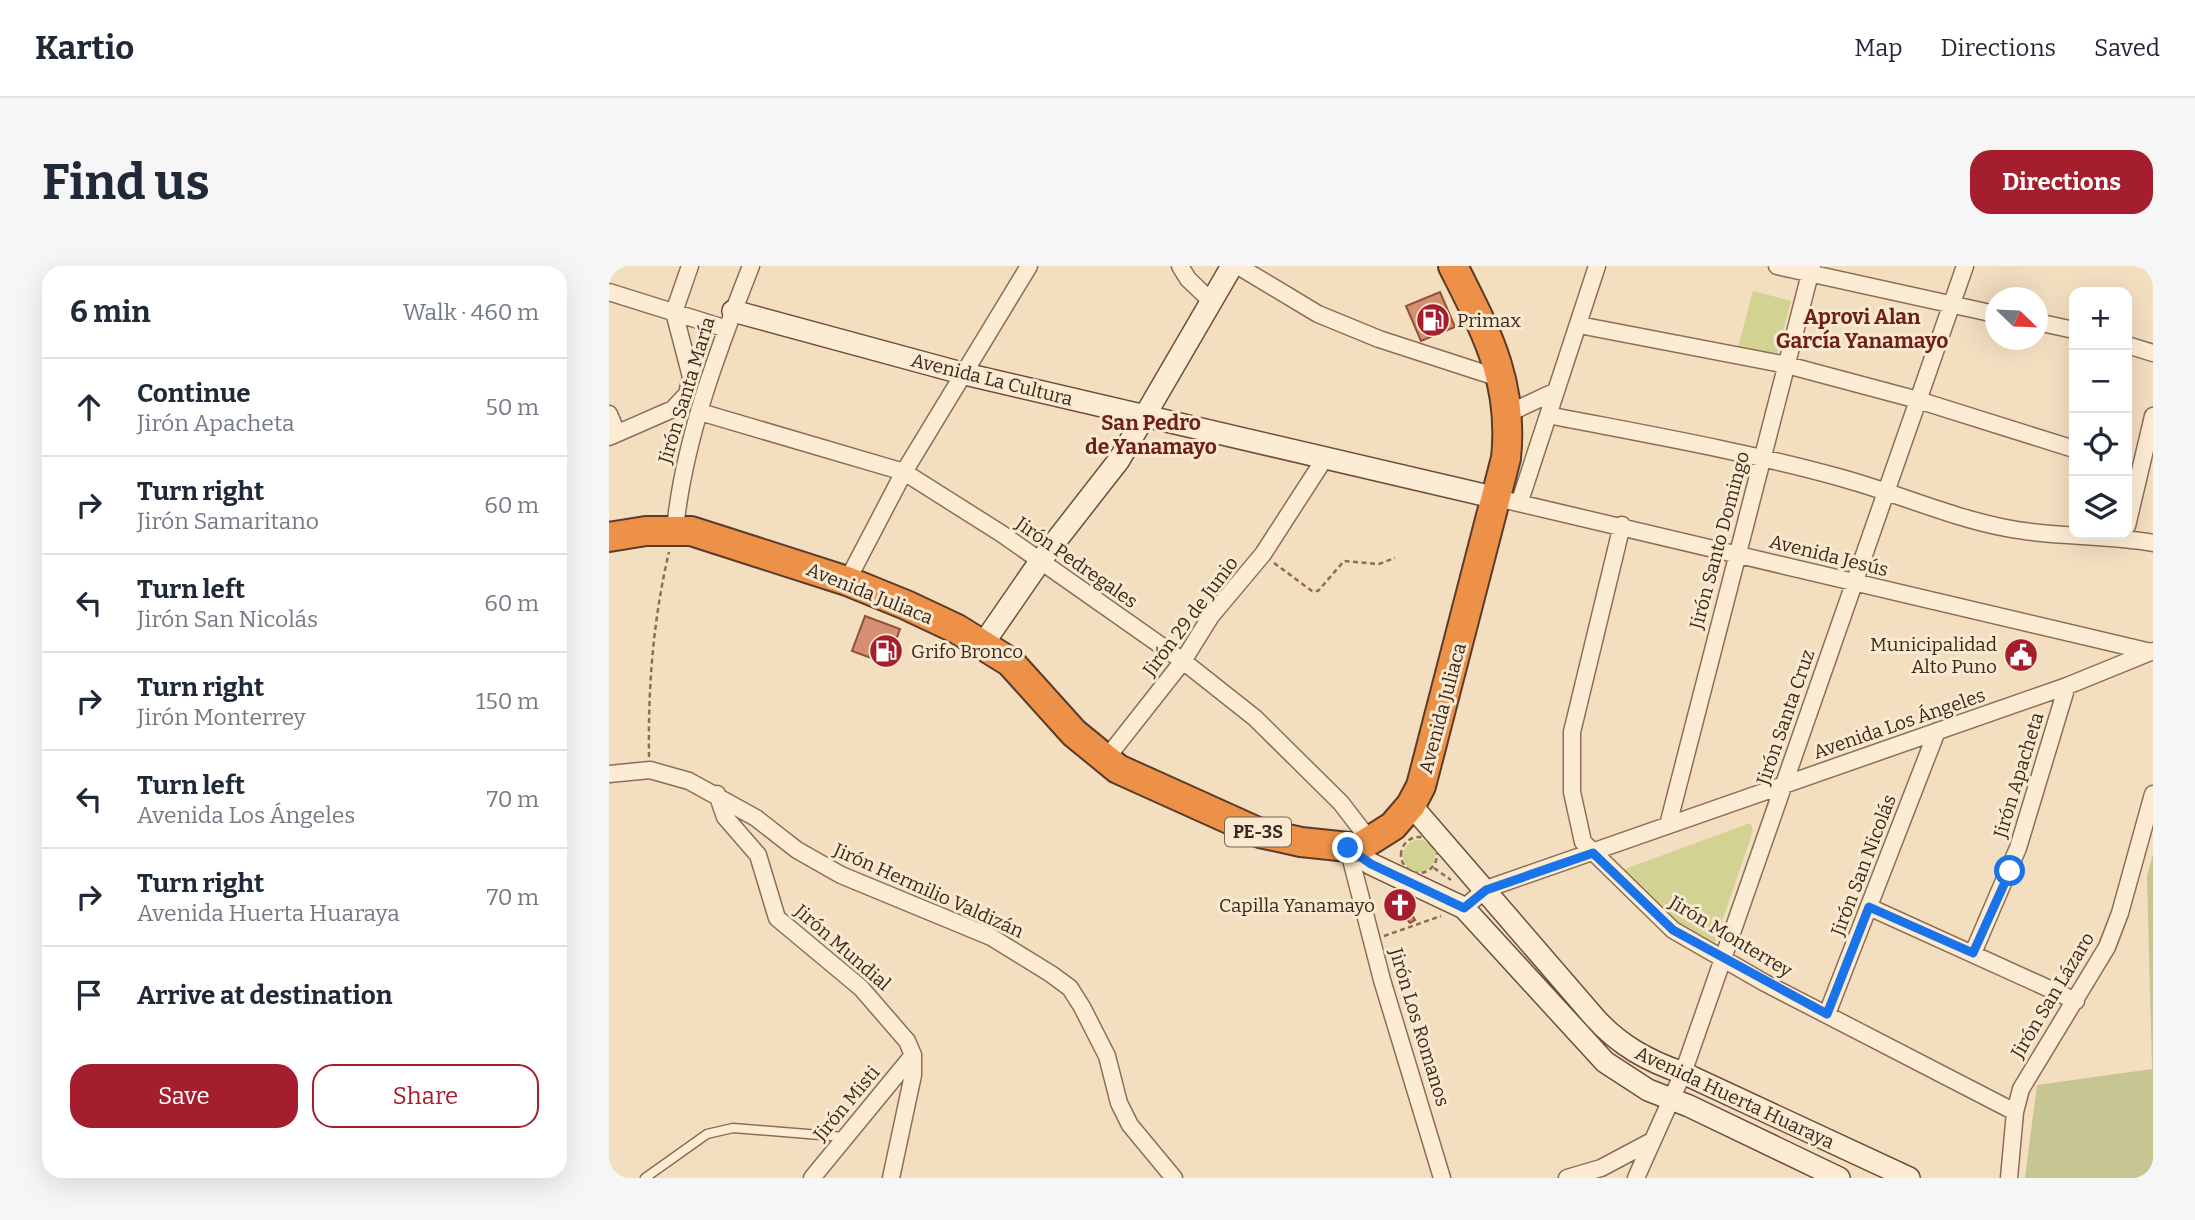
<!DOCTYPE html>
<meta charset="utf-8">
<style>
body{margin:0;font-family:Bitter,serif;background:#f6f6f7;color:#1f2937}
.controls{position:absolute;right:21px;top:21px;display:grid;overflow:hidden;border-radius:14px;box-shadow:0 7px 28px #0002}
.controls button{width:63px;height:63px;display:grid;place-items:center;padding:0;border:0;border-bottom:2px solid #e0e1e3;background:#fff;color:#1f2937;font:35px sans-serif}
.compass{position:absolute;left:1376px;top:21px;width:63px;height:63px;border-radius:50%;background:#fff;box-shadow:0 7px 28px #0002;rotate:113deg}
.stop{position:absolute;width:21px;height:21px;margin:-16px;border:5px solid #1a73e8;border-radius:50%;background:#fff}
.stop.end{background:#1a73e8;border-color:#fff;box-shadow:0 2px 7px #0008}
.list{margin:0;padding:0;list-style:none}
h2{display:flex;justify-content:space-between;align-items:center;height:91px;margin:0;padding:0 28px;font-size:30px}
h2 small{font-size:23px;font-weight:400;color:#747a83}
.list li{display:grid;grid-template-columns:46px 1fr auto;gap:21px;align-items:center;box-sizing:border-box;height:98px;padding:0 28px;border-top:2px solid #e0e1e3}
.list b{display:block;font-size:26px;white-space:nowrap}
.list p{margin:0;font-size:23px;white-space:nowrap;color:#747a83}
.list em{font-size:23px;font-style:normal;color:#747a83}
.actions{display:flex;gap:14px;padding:21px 28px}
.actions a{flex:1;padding:16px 0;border:2px solid #a41e2e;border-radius:21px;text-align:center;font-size:24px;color:#a41e2e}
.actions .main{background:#a41e2e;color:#fff}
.icon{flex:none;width:38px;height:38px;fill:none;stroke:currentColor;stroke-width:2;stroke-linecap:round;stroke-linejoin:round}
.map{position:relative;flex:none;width:1544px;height:912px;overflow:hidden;border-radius:21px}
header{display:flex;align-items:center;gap:42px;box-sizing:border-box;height:98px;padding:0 35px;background:#fff;border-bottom:2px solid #e0e1e3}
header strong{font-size:33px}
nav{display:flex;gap:38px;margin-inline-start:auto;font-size:24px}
.intro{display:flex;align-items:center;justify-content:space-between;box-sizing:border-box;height:168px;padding:0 42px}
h1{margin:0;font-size:49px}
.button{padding:18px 32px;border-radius:21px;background:#a41e2e;color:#fff;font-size:24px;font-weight:700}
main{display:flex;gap:42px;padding:0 42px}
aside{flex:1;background:#fff;border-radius:21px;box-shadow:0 7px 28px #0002}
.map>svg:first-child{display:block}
</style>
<header>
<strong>Kartio</strong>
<nav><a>Map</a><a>Directions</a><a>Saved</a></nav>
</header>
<div class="intro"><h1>Find us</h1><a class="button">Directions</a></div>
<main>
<aside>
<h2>6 min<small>Walk · 460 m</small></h2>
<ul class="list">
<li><svg class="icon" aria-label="ahead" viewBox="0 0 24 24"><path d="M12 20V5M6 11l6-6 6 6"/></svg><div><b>Continue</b><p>Jirón Apacheta</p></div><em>50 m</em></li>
<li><svg class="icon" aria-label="right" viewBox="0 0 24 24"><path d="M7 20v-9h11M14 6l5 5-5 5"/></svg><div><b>Turn right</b><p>Jirón Samaritano</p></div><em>60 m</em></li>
<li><svg class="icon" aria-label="left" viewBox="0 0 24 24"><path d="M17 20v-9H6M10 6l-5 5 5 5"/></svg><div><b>Turn left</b><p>Jirón San Nicolás</p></div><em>60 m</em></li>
<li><svg class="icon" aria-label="right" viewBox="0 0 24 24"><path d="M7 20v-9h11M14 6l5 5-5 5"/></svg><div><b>Turn right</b><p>Jirón Monterrey</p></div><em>150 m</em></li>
<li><svg class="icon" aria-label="left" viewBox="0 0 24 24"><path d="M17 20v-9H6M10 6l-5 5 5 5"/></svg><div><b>Turn left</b><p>Avenida Los Ángeles</p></div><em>70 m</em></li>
<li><svg class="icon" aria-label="right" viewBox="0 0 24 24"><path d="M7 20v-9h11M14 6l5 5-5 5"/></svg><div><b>Turn right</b><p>Avenida Huerta Huaraya</p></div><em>70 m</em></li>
<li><svg class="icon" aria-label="arrive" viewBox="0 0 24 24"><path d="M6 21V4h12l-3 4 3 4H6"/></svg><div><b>Arrive at destination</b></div></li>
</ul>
<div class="actions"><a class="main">Save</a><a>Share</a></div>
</aside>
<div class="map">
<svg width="1544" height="912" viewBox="0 0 1544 912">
<rect width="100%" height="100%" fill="#f3dec0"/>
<path fill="#d2d292" d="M 1144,25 L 1182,35 L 1167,91 L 1129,81 Z
M 1141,557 L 1144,565 L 1102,688 L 1011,605 Z
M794 590a16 16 0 1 1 32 0a16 16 0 1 1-32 0Z"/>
<path fill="#c6c693" d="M 1544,588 L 1544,912 L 1416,912 L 1428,819 L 1543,803 L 1538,610 Z"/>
<path fill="#d59071" stroke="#905138" stroke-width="2" d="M 831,26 L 846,61 L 812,75 L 797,40 Z
M 256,350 L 291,363 L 278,398 L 243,385 Z
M 789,627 L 806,654 L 801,657 L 781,633 Z"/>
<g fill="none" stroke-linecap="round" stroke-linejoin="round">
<g stroke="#8e6d55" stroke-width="11">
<path id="lane" d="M 36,912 L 98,868 L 124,862 L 235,871"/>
</g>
<g stroke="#8e6d55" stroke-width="19">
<path id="street" d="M 571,0 L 579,13 L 602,35
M 629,0 L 709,48 L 770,73 L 893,113
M 1168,0 L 1386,48
M 0,26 L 118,63
M 1428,56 L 1465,64
M 970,59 L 1178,99 L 1309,134 L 1465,183
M 1518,79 L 1544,87
M 91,146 L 295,206 L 393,268 L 574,395 L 646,452 L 732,537 L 762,576
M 900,147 L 947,125
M 0,148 L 8,167
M 939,149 C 1036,168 1134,185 1229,211 C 1285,226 1340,251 1397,262 C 1445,272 1495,268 1544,277
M 0,171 L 64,143 L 78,128 L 82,111 L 65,46 L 81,0
M 888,232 L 1542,386
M 911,235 L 988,0
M 1013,259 L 963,466 L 963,526 L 974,576 L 1064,664 L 1156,717 L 1406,846
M 1518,260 L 1544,150
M 66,263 C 75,173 109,84 142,0
M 238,315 L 295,206 L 420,0
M 496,494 L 574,395 L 602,350 L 654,288 L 716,192
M 0,508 L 41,504 L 80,515 L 147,552 L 188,584 L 232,609 L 382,671 L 442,708 L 461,722 L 473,741 L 498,790 L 510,837 L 521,859 L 565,912
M 108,528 L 116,551 L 149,589 L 168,652 L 252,722 L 298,775 L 304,789 L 304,809 L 282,912
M 1059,559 L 1203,0
M 739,582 L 773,714 L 833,912
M 1260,641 L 1467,735
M 855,642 L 877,623 L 1458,420 L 1544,385
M 1364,687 L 1409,582 L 1458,420
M 1218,748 L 1328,465
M 203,912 L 304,789
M 958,912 L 992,902 L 1043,875
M 1027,912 L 1074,807 L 1356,0
M 1400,912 L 1406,846 L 1412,823 L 1498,681 L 1511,647 L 1544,528"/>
</g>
<g stroke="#704e39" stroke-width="24">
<path id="secondary" d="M 124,45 L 356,108 L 888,232
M 374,378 L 432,294 L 510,194 L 623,0
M 802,539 L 986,752 C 1010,779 1039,795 1074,807 L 1300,912
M 739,582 L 762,598 L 855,642 L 996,796 L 1039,824 L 1080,840 L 1230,912"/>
</g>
<g stroke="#5b3c2a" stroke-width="32">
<path id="highway" d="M 0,271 L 37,265 L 82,265 L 238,315 L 297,339 L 348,363 L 401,396 L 465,467 L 509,503 L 651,567 L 692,576 L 749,582 L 784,560 L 802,539 L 812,520 L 897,192 C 905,115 877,66 844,0"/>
</g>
<path stroke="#8e6d55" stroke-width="2.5" stroke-dasharray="5 3.5" stroke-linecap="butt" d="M 665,297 L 703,325 L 709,325 L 735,295 L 770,298 L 786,292
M 40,491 C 39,421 44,354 60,286
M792 589a18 18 0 1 1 36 0a18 18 0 1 1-36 0Z
M 825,602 L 842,614
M 775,670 L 832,650"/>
<use href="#lane" stroke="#fcecd4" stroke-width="8"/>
<use href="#street" stroke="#fcecd4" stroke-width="16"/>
<use href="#secondary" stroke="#fcecd4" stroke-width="21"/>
<use href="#highway" stroke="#ec9147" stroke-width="28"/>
</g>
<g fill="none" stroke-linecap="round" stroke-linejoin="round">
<path stroke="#1a73e8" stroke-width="9" d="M 739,582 L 762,598 L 855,642 L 877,624 L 984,587 L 1064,664 L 1218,748 L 1260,641 L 1364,687 L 1401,605"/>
</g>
<defs>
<g id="fuel-disc" transform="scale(1.75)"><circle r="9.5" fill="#a41e2e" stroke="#f9e9d0"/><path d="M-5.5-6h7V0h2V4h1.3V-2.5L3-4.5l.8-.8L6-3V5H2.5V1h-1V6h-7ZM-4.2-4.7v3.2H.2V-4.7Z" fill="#fff"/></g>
<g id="civic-disc" transform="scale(1.75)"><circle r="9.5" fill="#a41e2e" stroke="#f9e9d0"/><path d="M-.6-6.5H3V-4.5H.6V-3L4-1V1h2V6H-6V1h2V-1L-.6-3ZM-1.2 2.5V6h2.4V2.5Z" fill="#fff"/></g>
<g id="church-disc" transform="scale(1.75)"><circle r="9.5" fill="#a41e2e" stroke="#f9e9d0"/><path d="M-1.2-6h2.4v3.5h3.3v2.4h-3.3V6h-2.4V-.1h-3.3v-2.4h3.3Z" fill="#fff"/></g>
</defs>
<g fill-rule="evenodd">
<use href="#fuel-disc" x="824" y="54"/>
<use href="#fuel-disc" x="277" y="385"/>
<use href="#civic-disc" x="1412" y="389"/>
<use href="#church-disc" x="791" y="639"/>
</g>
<g text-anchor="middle" stroke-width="6" stroke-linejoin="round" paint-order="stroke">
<rect fill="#f9e9d0" stroke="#756252" stroke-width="2" x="616" y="551.5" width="66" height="29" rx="5"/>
<g font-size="18" font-weight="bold" fill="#3c281c">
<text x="649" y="572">PE-3S</text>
</g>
<g font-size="19" fill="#3c281c" stroke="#f9e9d0" text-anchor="start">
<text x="848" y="61">Primax</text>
<text x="1388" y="385" text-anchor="end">Municipalidad<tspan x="1388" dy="22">Alto Puno</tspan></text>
<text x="302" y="392">Grifo Bronco</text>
<text x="766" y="646" text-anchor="end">Capilla Yanamayo</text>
</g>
<g font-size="19" fill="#3c281c" stroke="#f9e9d0">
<text transform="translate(383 113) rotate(14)" y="7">Avenida La Cultura</text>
<text transform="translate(77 124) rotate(-73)" y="7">Jirón Santa María</text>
<text transform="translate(1110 274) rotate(-75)" y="7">Jirón Santo Domingo</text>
<text transform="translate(1220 289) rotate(14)" y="7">Avenida Jesús</text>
<text transform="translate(468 296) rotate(35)" y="7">Jirón Pedregales</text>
<text transform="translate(261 327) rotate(22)" y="7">Avenida Juliaca</text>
<text transform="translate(581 350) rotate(-53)" y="7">Jirón 29 de Junio</text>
<text transform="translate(833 442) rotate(-75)" y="7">Avenida Juliaca</text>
<text transform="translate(1176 451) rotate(-71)" y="7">Jirón Santa Cruz</text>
<text transform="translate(1290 457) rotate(-19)" y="7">Avenida Los Ángeles</text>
<text transform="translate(1409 509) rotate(-73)" y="7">Jirón Apacheta</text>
<text transform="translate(1254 599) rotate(-69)" y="7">Jirón San Nicolás</text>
<text transform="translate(320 624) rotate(24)" y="7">Jirón Hermilio Valdizán</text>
<text transform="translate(1122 670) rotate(31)" y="7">Jirón Monterrey</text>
<text transform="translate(234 681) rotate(41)" y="7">Jirón Mundial</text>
<text transform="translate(1443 729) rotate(-59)" y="7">Jirón San Lázaro</text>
<text transform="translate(811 761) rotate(73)" y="7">Jirón Los Romanos</text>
<text transform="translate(1126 831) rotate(25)" y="7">Avenida Huerta Huaraya</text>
<text transform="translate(237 837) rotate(-50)" y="7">Jirón Misti</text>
</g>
<g font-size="21" font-weight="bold" fill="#6e1f16" stroke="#f9e9d0">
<text x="1253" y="58">Aprovi Alan<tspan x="1253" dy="24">García Yanamayo</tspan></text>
<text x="542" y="164">San Pedro<tspan x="542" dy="24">de Yanamayo</tspan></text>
</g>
</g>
</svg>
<div class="controls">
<button>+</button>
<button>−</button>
<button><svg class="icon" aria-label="locate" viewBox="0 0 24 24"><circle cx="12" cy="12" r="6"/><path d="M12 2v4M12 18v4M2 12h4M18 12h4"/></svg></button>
<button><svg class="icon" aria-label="layers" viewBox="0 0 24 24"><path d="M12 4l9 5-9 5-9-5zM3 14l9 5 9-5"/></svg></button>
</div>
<svg class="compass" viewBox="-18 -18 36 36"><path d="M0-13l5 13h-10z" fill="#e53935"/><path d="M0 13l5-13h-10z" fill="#747a83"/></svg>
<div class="stop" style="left:1401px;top:605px"></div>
<div class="stop end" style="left:739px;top:582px"></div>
</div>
</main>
